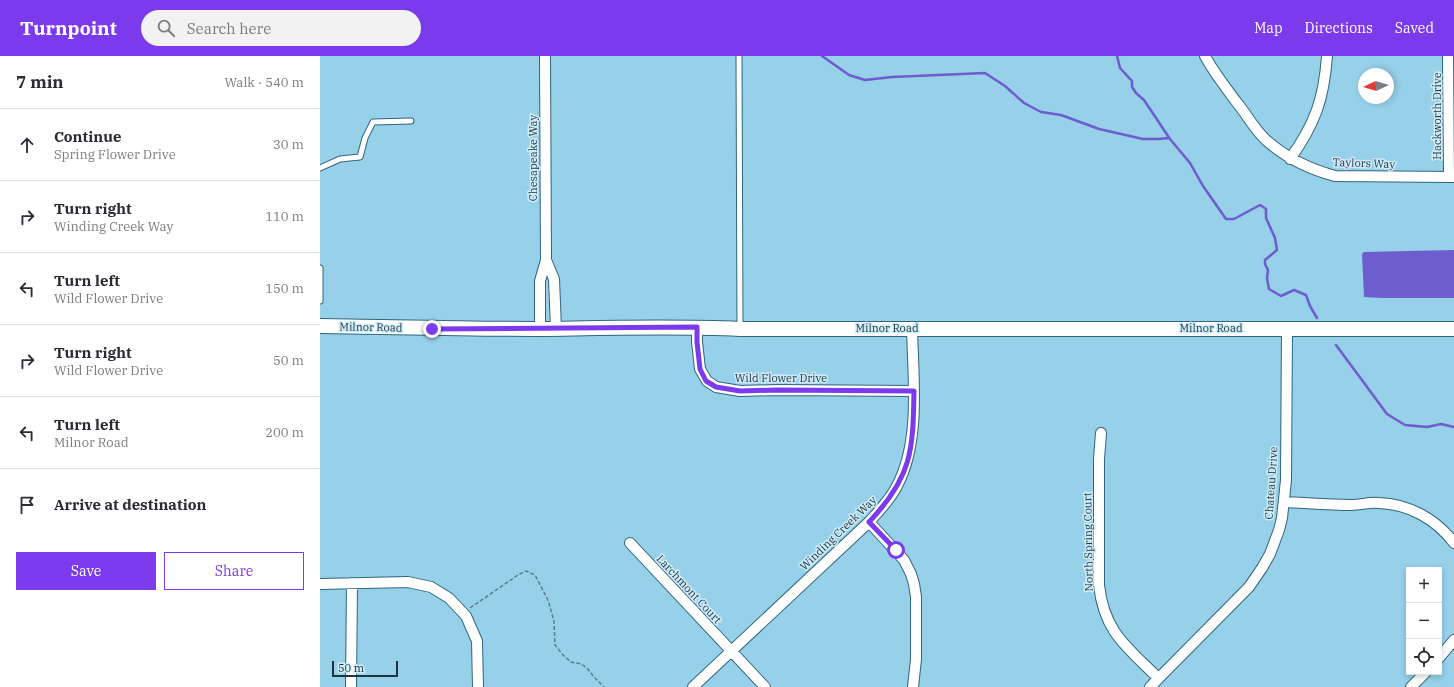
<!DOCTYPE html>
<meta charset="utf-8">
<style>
body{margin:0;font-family:"IBM Plex Serif",serif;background:#f2f2f3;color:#2b2b33}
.controls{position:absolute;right:12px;bottom:12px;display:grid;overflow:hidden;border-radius:0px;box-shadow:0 2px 6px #0003}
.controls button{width:36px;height:36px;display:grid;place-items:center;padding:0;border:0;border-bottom:1px solid #e1e1e2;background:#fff;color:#2b2b33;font:20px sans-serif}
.compass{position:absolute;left:1038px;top:12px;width:36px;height:36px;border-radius:50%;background:#fff;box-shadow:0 2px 6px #0003;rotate:266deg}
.scale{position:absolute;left:12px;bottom:10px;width:66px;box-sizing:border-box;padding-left:4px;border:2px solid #1d353f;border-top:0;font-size:11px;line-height:14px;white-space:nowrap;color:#1d353f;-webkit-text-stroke:3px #d0ecf9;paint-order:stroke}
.stop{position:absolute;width:12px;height:12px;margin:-9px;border:3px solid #7c3aed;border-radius:50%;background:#fff}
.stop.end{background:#7c3aed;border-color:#fff;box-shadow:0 1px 4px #0008}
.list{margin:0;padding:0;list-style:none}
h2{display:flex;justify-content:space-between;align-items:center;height:52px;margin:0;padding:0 16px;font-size:17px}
h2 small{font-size:13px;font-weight:400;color:#7c7c81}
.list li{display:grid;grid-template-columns:26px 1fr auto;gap:12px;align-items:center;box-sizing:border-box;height:72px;padding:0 16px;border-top:1px solid #e1e1e2}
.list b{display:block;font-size:15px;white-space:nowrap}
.list p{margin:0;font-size:13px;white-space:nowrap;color:#7c7c81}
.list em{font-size:13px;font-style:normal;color:#7c7c81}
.actions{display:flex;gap:8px;padding:12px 16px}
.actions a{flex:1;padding:9px 0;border:1px solid #7c3aed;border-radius:0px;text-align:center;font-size:14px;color:#7c3aed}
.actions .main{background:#7c3aed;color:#fff}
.icon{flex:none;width:22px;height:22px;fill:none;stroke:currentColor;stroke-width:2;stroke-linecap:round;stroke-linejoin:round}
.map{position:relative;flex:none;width:1134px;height:631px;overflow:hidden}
header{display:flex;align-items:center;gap:24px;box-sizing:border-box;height:56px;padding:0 20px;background:#7c3aed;color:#fff}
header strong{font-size:19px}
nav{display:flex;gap:22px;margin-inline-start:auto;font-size:14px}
.search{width:280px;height:36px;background:#f2f2f3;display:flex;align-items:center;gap:10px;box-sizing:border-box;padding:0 14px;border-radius:22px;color:#7c7c81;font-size:15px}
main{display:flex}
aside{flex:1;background:#fff}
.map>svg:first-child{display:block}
</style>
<header>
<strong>Turnpoint</strong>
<div class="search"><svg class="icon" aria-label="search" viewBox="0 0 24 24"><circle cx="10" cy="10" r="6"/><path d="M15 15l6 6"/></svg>Search here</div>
<nav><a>Map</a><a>Directions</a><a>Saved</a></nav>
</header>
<main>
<aside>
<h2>7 min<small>Walk · 540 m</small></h2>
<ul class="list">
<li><svg class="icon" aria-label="ahead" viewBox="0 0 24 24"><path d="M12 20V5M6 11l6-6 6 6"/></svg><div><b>Continue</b><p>Spring Flower Drive</p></div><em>30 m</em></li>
<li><svg class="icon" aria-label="right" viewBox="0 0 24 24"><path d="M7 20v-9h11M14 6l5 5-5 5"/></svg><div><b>Turn right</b><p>Winding Creek Way</p></div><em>110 m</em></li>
<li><svg class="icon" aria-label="left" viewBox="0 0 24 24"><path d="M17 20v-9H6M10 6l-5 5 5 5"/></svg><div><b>Turn left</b><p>Wild Flower Drive</p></div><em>150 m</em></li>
<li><svg class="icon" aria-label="right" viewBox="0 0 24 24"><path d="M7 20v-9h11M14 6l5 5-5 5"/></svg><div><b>Turn right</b><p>Wild Flower Drive</p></div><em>50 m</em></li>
<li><svg class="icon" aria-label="left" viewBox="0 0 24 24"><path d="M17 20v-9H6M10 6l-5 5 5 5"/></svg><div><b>Turn left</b><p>Milnor Road</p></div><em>200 m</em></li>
<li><svg class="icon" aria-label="arrive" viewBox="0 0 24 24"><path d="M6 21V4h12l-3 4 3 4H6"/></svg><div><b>Arrive at destination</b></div></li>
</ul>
<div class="actions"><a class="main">Save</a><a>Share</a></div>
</aside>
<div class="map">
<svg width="1134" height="631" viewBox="0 0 1134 631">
<rect width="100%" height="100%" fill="#96d0e9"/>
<path fill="#6d5dcd" d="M 1134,194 L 1134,242 L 1063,242 L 1044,241 L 1042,198 L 1044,196 Z"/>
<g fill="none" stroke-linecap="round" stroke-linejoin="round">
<path stroke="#6d5dcd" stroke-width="2.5" d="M 502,0 L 529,19 L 545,24 L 572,21 L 665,17 L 685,30 L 704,47 L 721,56 L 741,59 L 779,73 L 823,83 L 838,83 L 849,82
M 797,0 L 800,12 L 812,25 L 812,31 L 816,37 L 824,44 L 850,83 L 870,107 L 883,130 L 906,163 L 914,163 L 940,149 L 946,153 L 946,162 L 955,182 L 957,194 L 945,204 L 945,208 L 948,214 L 947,222 L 949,233 L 961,240 L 974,234 L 986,239 L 990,250 L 997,262
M 1016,289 L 1067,358 L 1085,369 L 1107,371 L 1121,368 L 1134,371"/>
<g stroke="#2e667c" stroke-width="7">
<path id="service" d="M 419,0 L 420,272
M 0,112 L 20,103 L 40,101 L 45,82 L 53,66 L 91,65
M 0,212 L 0,245"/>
</g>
<g stroke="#2e667c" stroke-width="12">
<path id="minor" d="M 885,0 C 894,17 906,32 918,48 C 927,59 935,74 946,84 C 966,102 989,113 1015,120 L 1134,121
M 1128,0 L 1129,121
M 970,103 C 995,68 1004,43 1007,0
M 226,204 L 234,223 L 236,273
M 377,271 L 377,286 L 380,313 L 387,325 L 396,331 L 420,335 L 457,334 L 594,335
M 220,273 L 220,225 L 226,204 L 225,0
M 781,377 L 779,403 L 779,529 C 784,576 807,591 838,622
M 964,446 C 987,447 1009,449 1031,449 C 1040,449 1050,446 1059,447 C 1089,448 1116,463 1134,487
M 549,466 L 584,504 L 591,518 L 594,528 L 596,541 L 596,603 L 593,631
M 310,487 L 445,631
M 0,528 L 88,526 L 111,531 L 129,542 L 146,560 L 157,585 L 158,631
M 1119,602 L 1134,584
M 31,631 L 32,527
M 373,631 L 549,466 C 559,455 570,444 577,430 C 601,385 593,322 592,272
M 830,631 L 929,531 L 942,512 L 950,498 L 959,474 L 962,462 L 966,424 L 967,272
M 1091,631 L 1106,616"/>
</g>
<g stroke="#2e667c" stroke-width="16">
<path id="secondary" d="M 0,270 C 74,271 147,273 221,273 C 287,272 353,270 420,273 L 1134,273"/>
</g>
<path stroke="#588192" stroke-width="1.5" stroke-dasharray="4 2" stroke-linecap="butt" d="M 150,552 L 198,519 L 206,515 L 215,519 L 228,544 L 234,565 L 235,589 L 243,599 L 251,606 L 261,608 L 267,612 L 274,621 L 284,631"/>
<use href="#service" stroke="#fff" stroke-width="5"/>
<use href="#minor" stroke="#fff" stroke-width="10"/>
<use href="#secondary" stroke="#fff" stroke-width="14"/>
</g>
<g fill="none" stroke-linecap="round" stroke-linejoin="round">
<path stroke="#7c3aed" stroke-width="5" d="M 112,273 L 377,271 L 377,286 L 380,313 L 386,325 L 396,331 L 420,335 L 457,334 L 594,335 C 593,395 592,421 549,466 L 576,494"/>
</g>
<g text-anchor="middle" stroke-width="3" stroke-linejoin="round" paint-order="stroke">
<g font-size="11" fill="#1d353f" stroke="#d0ecf9">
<text transform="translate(1117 60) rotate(-90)" y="4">Hackworth Drive</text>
<text transform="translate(213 102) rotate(-90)" y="4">Chesapeake Way</text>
<text transform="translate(1044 107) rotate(2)" y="4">Taylors Way</text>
<text transform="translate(51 271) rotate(1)" y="4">Milnor Road</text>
<text x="567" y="276">Milnor Road</text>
<text x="891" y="276">Milnor Road</text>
<text x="461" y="326">Wild Flower Drive</text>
<text transform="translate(951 427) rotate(-86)" y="4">Chateau Drive</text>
<text transform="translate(518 477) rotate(-44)" y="4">Winding Creek Way</text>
<text transform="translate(768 486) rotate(-91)" y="4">North Spring Court</text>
<text transform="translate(369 533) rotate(47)" y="4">Larchmont Court</text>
</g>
</g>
</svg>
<div class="controls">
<button>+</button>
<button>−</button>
<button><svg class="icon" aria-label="locate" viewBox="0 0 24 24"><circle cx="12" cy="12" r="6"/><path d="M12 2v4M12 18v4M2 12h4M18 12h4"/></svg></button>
</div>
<svg class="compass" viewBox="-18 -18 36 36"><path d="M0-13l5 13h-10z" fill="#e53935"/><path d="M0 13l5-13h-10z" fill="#7c7c81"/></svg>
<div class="scale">50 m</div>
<div class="stop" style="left:576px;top:494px"></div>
<div class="stop end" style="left:112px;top:273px"></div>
</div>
</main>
